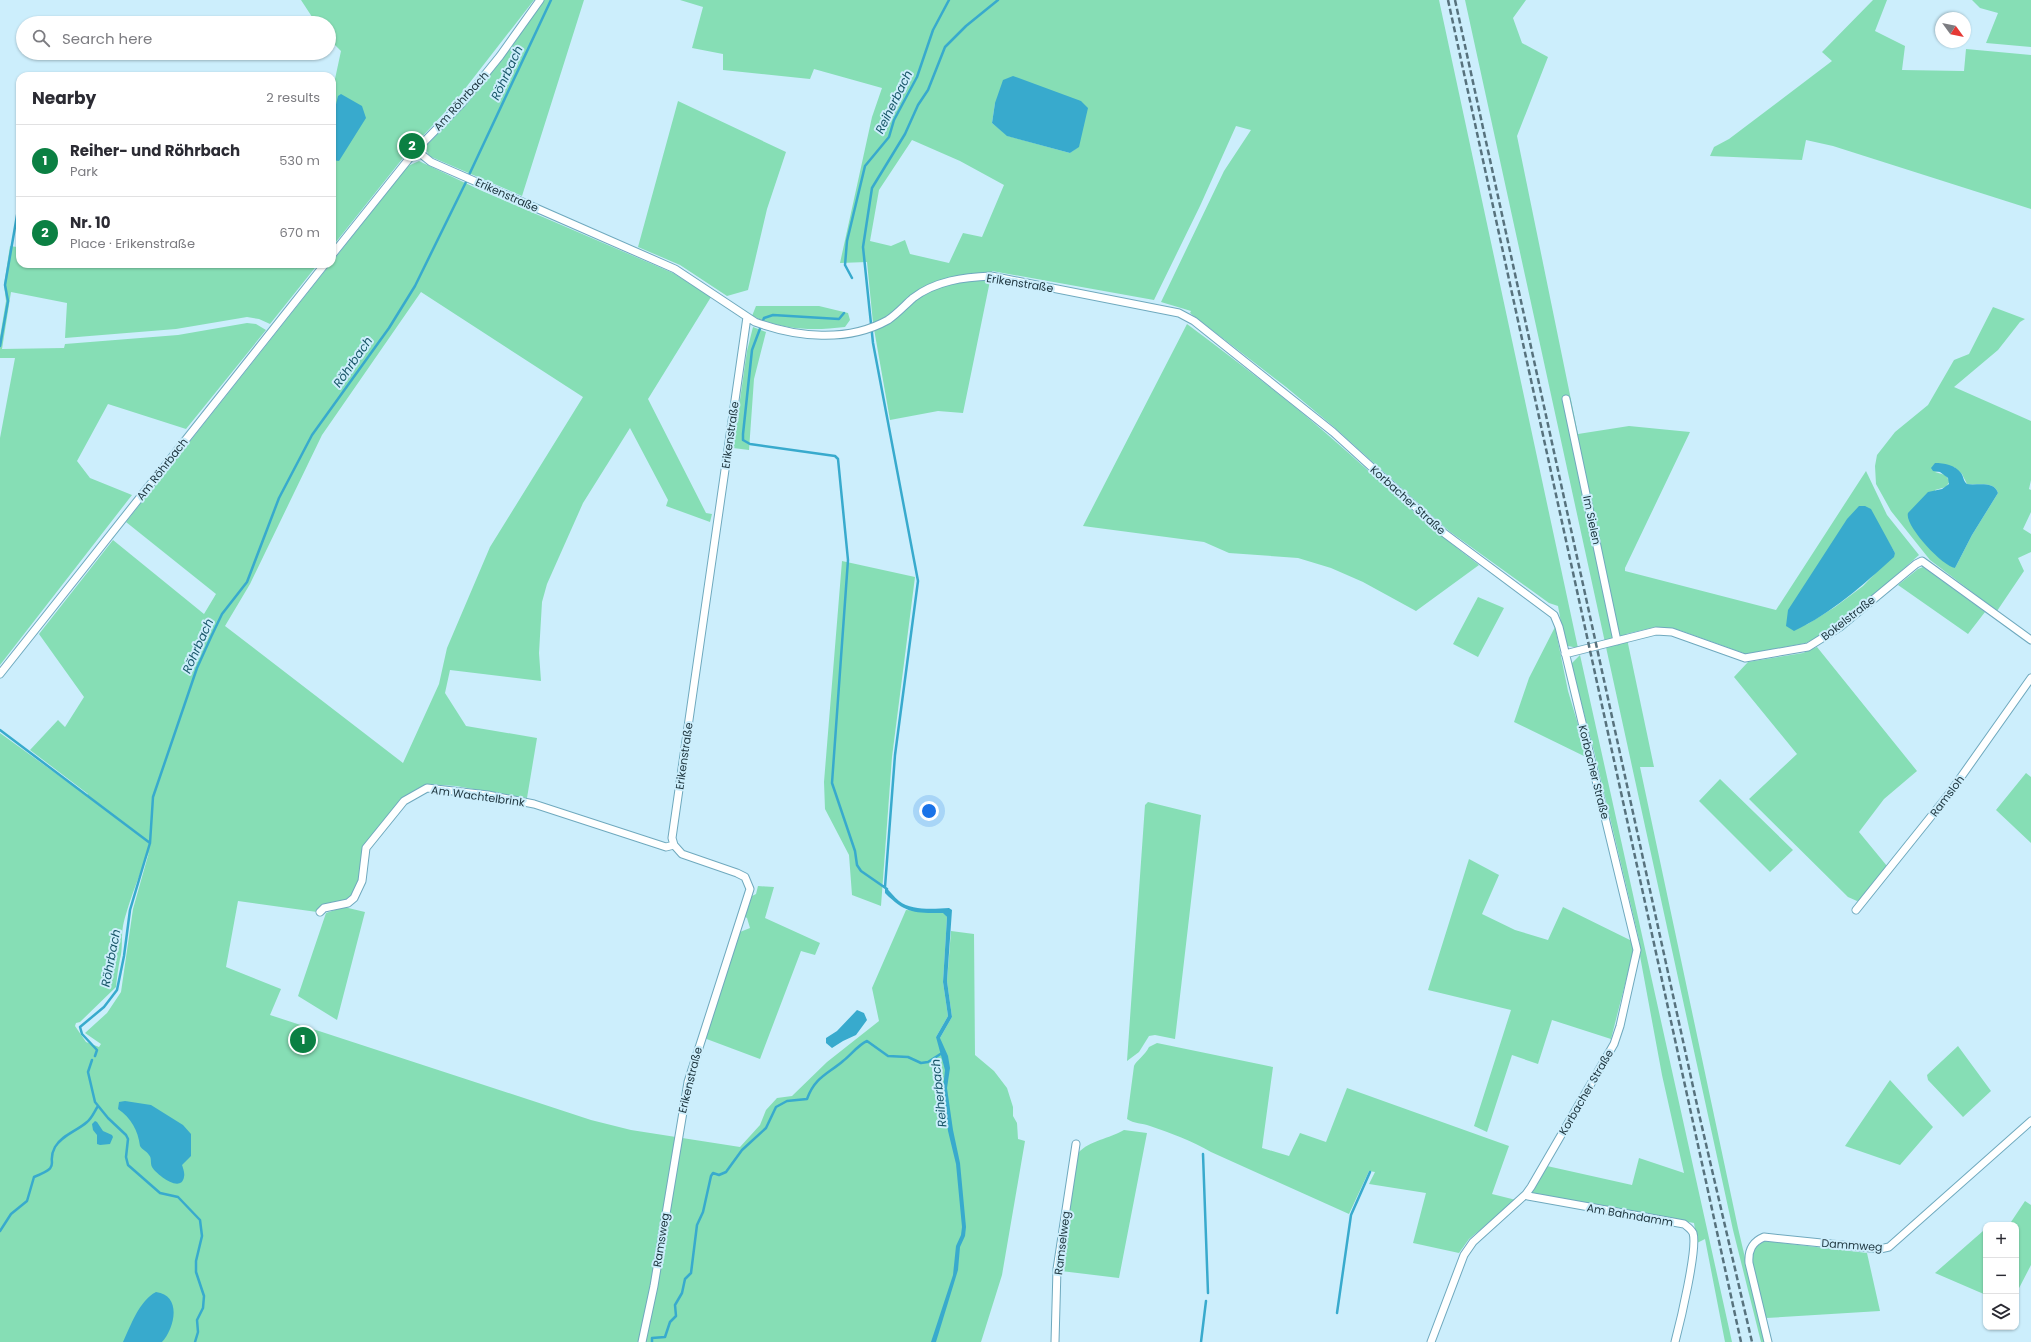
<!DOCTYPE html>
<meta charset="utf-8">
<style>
body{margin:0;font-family:Poppins,sans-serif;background:#f2f2f3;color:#2b2b33}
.controls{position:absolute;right:12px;bottom:12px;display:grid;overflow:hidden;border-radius:8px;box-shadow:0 1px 3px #0004}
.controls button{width:36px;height:36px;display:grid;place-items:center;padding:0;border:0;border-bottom:1px solid #e1e1e2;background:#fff;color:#2b2b33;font:20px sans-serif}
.compass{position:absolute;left:1935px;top:12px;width:36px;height:36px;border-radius:50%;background:#fff;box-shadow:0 1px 3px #0004;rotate:123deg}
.you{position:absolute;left:929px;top:811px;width:14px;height:14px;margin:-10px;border:3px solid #fff;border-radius:50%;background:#1a73e8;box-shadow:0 0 0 6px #1a73e833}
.badge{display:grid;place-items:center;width:26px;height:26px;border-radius:50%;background:#0b8043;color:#fff;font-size:13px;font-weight:700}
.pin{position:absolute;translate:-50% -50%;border:2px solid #fff;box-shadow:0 1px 4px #0006}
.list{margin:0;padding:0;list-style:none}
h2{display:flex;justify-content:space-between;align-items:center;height:52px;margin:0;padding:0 16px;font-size:17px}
h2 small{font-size:13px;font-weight:400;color:#7c7c81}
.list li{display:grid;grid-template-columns:26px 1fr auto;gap:12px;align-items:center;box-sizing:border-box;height:72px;padding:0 16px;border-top:1px solid #e1e1e2}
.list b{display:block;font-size:15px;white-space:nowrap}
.list p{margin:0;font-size:13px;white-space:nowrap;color:#7c7c81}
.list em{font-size:13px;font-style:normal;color:#7c7c81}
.icon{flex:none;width:22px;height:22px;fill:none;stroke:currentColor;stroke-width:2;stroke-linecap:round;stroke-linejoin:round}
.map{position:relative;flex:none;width:2031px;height:1342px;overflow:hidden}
.search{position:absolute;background:#fff;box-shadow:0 1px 3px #0004;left:16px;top:16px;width:320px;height:44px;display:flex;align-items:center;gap:10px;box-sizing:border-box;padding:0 14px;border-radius:22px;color:#7c7c81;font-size:15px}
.panel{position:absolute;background:#fff;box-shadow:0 1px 3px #0004;left:16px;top:72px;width:320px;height:196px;border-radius:12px}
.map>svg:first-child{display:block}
</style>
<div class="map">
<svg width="2031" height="1342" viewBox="0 0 2031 1342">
<rect width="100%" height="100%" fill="#cceefc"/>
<path fill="#86deb5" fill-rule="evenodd" d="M 301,0 L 534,0 L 457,99 L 407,153 L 332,247 L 332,93 L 341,51 L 329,39 L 329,23 L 316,23 Z
M 544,0 L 584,0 L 522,196 L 429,156 L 425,147 L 466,105 L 504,57 Z
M 680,0 L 1439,0 L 1578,648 L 1568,646 L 1564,639 L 1558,606 L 1549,603 L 1449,531 L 1334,427 L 1286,387 L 1190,313 L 1191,311 L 1161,302 L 1224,171 L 1251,130 L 1236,126 L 1200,206 L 1154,300 L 992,271 L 963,413 L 938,411 L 890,420 L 874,329 L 889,323 L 908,308 L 903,304 L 885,318 L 873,323 L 867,262 L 840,263 L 872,117 L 882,88 L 814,69 L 810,79 L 723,70 L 723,54 L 692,48 L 703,7 ZM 995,103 L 1078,147 L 1070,153 L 1008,136 L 992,123 ZM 912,140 L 960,161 L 1004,185 L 982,237 L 963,233 L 949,263 L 910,254 L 905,240 L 891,246 L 870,241 L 879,190 Z
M 1465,0 L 1526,0 L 1513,18 L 1522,43 L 1548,57 L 1517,136 L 1578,434 L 1629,426 L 1690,432 L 1625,568 L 1625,571 L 1776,610 L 1866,471 L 1887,515 L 1919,555 L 1857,610 L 1826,633 L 1806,643 L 1746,654 L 1679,630 L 1655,627 L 1626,634 L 1654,767 L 1640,767 L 1738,1228 L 1765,1342 L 1761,1342 L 1733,1230 ZM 1883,533 L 1895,553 L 1863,586 L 1835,607 L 1806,625 Z
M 1873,0 L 1887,0 L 1875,31 L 1905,46 L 1902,70 L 1964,71 L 1966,49 L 2031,55 L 2031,209 L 1833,146 L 1806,140 L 1802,160 L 1710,156 L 1714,147 L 1729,139 L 1832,61 L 1822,52 Z
M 1972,0 L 2031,0 L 2031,47 L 1986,43 L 1998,13 L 1980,8 Z
M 678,101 L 786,152 L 767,209 L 748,290 L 727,296 L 680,265 L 638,247 Z
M 419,161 L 480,190 L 673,273 L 711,297 L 648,399 L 706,513 L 712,514 L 710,522 L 666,506 L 668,500 L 630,428 L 583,503 L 547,584 L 542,602 L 539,653 L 541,681 L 450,670 L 445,693 L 466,726 L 537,738 L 527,798 L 456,786 L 426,784 L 402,799 L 364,847 L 360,879 L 352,896 L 346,901 L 317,912 L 238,901 L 226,967 L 281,989 L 270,1015 L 591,1120 L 631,1130 L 740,1147 L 760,1125 L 766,1110 L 777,1098 L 792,1096 L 827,1062 L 879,1021 L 872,988 L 906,910 L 944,913 L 947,917 L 943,982 L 948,1016 L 936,1037 L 940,1038 L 952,1017 L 947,981 L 951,931 L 974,934 L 975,1055 L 994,1071 L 1007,1088 L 1013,1107 L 1013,1116 L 1017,1123 L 1018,1139 L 1025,1141 L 1002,1275 L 981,1342 L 0,1342 L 0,733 L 87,796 L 88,794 L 30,750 L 58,720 L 65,727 L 84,697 L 39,634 L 113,540 L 204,614 L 216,594 L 126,522 L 408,166 ZM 421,292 L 583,397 L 490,547 L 447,648 L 439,684 L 403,763 L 225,626 L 250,584 L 322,435 ZM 149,852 L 133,909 L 121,992 L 107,1013 L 85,1033 L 101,1044 L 99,1047 L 86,1042 L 75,1026 L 76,1023 L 80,1022 L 116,987 C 117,977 118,969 120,959 C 123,949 121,937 123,926 C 127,907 141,870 149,852 Z
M 20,230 L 20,264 L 318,264 L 270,324 L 259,319 L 247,317 L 176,329 L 65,338 L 67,303 L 11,292 L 2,349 L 64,348 L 65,344 L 178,335 L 247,323 L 256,324 L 266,330 L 186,429 L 108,404 L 77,461 L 90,478 L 132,495 L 0,665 L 0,438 L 15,358 L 0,358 L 0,337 L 6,301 L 4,285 L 10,246 L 17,247 Z
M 756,306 L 819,306 L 848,313 L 850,320 L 845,327 C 811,331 785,330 752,316 Z
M 1993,307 L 2025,319 L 2020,322 L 1998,350 L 1954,387 L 2031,421 L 2031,480 L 2029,489 L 2031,490 L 2031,512 L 2023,529 L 2031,534 L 2031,552 L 2018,558 L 2024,571 L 1997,611 L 1930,560 L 1891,511 L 1876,484 L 1875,466 L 1877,455 L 1895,432 L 1928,405 L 1954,360 L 1969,354 ZM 1954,467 L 1962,474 L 1967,484 C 1976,486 1994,480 1998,493 L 1972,535 L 1955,568 L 1935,490 L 1946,487 L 1950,481 L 1945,475 L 1935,472 Z
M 1187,324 C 1235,360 1283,396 1328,435 C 1378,478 1425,525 1479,565 L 1416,611 L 1363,582 L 1331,568 L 1298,558 L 1229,553 L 1204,542 L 1083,526 Z
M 753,327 L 766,332 L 754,379 L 749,450 L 733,448 L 747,351 Z
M 842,561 L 915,577 L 892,757 L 881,906 L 852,895 L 849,855 L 825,809 L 824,782 Z
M 1923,567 L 1985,612 L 1968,634 L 1898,585 L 1918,569 Z
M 1478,597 L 1504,608 L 1478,657 L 1453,644 Z
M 1555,627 L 1568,691 L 1588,758 L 1514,722 L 1529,678 Z
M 1817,647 L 1917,771 L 1884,799 L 1859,832 L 1887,866 L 1861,900 L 1857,901 L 1848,897 L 1749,799 L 1797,754 L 1734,677 L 1748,662 L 1803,653 Z
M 1580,655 L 1732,1342 L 1725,1342 L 1705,1239 L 1697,1243 L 1694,1223 L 1531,1194 L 1547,1166 L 1632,1185 L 1639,1158 L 1684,1173 L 1662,1075 L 1640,956 L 1641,951 L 1638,935 L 1595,755 L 1571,664 Z
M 2026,773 L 2031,777 L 2031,843 L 1996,810 Z
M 1720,779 L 1793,850 L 1770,872 L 1699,801 Z
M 1148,802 L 1201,815 L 1175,1039 L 1155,1035 L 1149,1036 L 1139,1052 L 1127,1061 L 1145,805 Z
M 1469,859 L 1499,875 L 1482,914 L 1515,930 L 1548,940 L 1563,907 L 1634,942 L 1633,953 L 1611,1039 L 1552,1020 L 1538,1064 L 1512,1055 L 1487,1132 L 1474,1126 L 1511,1010 L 1428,990 Z
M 758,886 L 774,887 L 765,918 L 820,943 L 815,955 L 801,951 L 760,1059 L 704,1038 L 740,932 L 750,928 L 747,918 L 745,917 L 752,896 L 756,894 Z
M 344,907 L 365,912 L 337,1020 L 298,996 L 326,913 Z
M 1157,1043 L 1273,1067 L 1262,1148 L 1289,1156 L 1300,1133 L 1326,1142 L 1347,1088 L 1509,1146 L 1492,1194 L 1516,1200 L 1469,1239 L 1459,1253 L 1413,1243 L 1426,1193 L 1369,1184 L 1375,1172 L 1369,1171 L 1349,1214 L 1211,1152 C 1192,1141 1171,1133 1150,1126 C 1142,1123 1134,1124 1127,1119 L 1134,1066 C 1136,1061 1145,1055 1149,1047 Z
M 1958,1046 L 1991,1091 L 1963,1117 L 1928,1080 L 1927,1075 Z
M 1890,1080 L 1933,1127 L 1900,1165 L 1845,1146 Z
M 1124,1130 L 1147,1133 L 1119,1278 L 1061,1271 L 1078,1153 C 1090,1140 1109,1139 1124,1130 Z
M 2025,1201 L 2031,1205 L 2031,1265 L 2016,1294 L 2016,1225 L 2009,1225 Z
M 1983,1231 L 1986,1235 L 1986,1295 L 1935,1273 Z
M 1765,1241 L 1867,1253 L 1880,1311 L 1766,1318 C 1762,1304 1749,1265 1752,1253 C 1754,1247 1760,1244 1765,1241 Z"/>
<path fill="#38aacd" d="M 1013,76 L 1081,101 L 1088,108 L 1079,147 L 1070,153 L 1007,136 L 992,123 L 995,103 L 1003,80 Z
M 341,94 L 362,106 L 366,118 L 339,161 L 332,160 L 332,121 L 338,96 Z
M 1935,463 C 1944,463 1955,465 1961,473 C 1964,477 1963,481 1967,484 C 1976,486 1994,480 1998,493 L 1972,535 L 1955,568 C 1942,566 1904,525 1908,513 L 1928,492 L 1942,489 L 1949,484 L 1948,478 L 1940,472 L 1933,471 L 1931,468 Z
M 1859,506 L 1865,506 L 1871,509 L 1895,553 L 1894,557 C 1863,585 1832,613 1794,631 L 1786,626 L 1788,610 L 1847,519 Z
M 885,887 C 890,891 894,897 899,901 C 912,911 934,909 949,908 L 952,910 L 947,981 L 952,1017 L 940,1038 L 948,1056 L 950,1068 L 947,1088 L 953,1130 L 960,1163 L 966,1227 L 965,1236 L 960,1247 L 958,1270 L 936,1342 L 931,1342 L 953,1275 L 956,1246 L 961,1235 L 962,1227 L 956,1164 L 948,1131 L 943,1088 L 945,1070 L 936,1037 L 948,1016 L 943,982 L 947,917 L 943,913 C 915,913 906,914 885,893 Z
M 857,1010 L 864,1013 L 867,1020 L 856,1035 L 843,1041 L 832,1048 L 826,1043 L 826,1038 L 837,1031 Z
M 125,1101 L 151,1105 L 183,1125 L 191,1134 L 191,1156 L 182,1165 C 183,1168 185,1173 184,1177 C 181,1194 156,1174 152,1167 C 150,1163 152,1158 149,1155 C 147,1151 142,1150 140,1146 C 138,1130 131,1118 118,1109 L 119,1102 Z
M 95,1121 L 97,1122 L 103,1131 L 112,1135 L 113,1137 L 110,1144 L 100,1145 L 97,1144 L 97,1135 L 93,1130 L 92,1124 Z
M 156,1292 C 182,1295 175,1328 162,1342 L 123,1342 C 131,1325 139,1301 156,1292 Z"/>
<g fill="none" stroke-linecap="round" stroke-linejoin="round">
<path stroke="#38aacd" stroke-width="2.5" d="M 469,175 L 551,0
M 852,278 L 845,265 L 847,241 L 865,166 L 889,137 L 894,120 L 917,77 L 933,30 L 949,0
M 844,313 L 839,319 L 773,315 L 764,318 L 752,350 L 743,434 L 743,440 L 750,444 L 835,456 L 838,459 L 848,560 L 832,783 L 855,851 L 857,865 L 861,871 L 887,889
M 0,346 L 8,301 L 5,285 L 20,198
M 0,730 L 150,843
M 885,887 L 895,755 L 918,581 L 873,343 L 863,247 L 872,188 L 905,134 L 918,105 L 928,90 L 945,47 L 966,26 L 998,0
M 95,1056 L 97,1050 L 82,1034 L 80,1027 L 104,1007 L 117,990 L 124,956 L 130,910 L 150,843 L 153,797 L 197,668 L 211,637 L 222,614 L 247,582 L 279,498 L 312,435 L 389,328 L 415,286 L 466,182
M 92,1060 L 88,1072 L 95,1102 L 108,1118 L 126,1135 L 128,1139 L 126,1157 L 128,1165 L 160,1193 L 178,1197 L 200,1220 L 202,1236 L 196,1261 L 196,1272 L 204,1296 L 203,1308 L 197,1320 L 198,1332 L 195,1342
M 1203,1154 L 1208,1293
M 0,1231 L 11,1214 L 27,1201 L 34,1177 C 64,1165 45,1165 55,1147 C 62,1135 77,1131 87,1122 C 92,1118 94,1112 98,1106
M 1337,1313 L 1351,1215 L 1370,1172
M 652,1342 L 652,1338 L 665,1337 L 670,1322 L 676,1316 L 675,1305 L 682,1293 L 685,1279 L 691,1273 L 697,1225 L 703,1212 L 711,1176 L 713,1173 L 719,1175 L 726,1172 L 742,1150 L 766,1128 L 776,1107 L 787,1101 L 807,1099 C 815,1077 828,1074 843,1061 C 851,1055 858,1045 867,1041 L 888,1056 L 908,1057 L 921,1063 L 928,1062 L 942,1053
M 1201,1342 L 1206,1301"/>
<g stroke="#6fa9be" stroke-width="9">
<path id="minor" d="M 416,150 L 431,162 L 675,269 L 755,322 C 796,337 847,343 888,320 C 897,314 905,305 913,298 C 935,281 964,277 991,276 L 1179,313 L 1194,321 L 1333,432 L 1444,533 L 1554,615 L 1559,627 L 1637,950 L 1620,1026 L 1614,1044 L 1531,1187 L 1526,1194 L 1473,1242 L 1464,1255 L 1431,1342
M 332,255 L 416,150 L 462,103 L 500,56 L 540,0
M 1566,399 L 1617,641
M 1565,654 L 1656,631 L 1672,632 L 1745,658 L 1808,647 L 1840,627 L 1916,564 L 1922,561 L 2031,640
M 0,674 L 325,264
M 1856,910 L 1949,794 L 2031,678
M 320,912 L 324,908 L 348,903 L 354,898 L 362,881 L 366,848 L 404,801 L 427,788 L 488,795 L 534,804 L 666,847 L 674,845
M 1526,1194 L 1528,1196 L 1684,1224 C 1688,1227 1691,1229 1693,1233 C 1698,1248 1680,1323 1675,1342
M 642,1342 L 654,1286 L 688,1082 L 750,889 L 745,877 L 737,873 L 682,854 L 674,845 L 672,838 L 747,317
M 1055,1342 L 1057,1269 L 1076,1144
M 1768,1342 L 1749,1263 C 1748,1250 1752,1242 1764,1237 L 1880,1249 L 1889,1247 L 2031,1121"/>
</g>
<use href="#minor" stroke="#fff" stroke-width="7"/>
<path stroke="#57727d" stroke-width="2.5" stroke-dasharray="6 3" stroke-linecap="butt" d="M 1448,0 L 1741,1342
M 1455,0 L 1699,1114 L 1752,1342"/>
</g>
<g text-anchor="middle" stroke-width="4" stroke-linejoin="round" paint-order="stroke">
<g font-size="11" fill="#203841" stroke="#cceefc">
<text transform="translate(461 101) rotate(-48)" y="4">Am Röhrbach</text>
<text transform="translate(507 195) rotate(24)" y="4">Erikenstraße</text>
<text transform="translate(1020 283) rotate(9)" y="4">Erikenstraße</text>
<text transform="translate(730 435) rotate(-82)" y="4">Erikenstraße</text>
<text transform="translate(162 469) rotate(-52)" y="4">Am Röhrbach</text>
<text transform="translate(1408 500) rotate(42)" y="4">Korbacher Straße</text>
<text transform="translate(1592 520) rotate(78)" y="4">Im Sielen</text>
<text transform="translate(1848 618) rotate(-38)" y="4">Bokelstraße</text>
<text transform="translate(684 756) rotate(-82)" y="4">Erikenstraße</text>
<text transform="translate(1594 772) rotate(76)" y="4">Korbacher Straße</text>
<text transform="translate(478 796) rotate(8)" y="4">Am Wachtelbrink</text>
<text transform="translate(1947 796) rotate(-53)" y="4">Ramsloh</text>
<text transform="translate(690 1080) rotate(-76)" y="4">Erikenstraße</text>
<text transform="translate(1586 1092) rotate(-60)" y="4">Korbacher Straße</text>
<text transform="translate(1630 1215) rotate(10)" y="4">Am Bahndamm</text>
<text transform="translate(661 1240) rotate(-81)" y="4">Ramsweg</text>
<text transform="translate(1062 1243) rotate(-83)" y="4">Ramselweg</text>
<text transform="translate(1852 1245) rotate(4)" y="4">Dammweg</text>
</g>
<g font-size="12" font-style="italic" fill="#185568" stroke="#cceefc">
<text transform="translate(507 73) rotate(-65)" y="4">Röhrbach</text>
<text transform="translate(894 102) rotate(-64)" y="4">Reiherbach</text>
<text transform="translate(353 362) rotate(-55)" y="4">Röhrbach</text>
<text transform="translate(198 646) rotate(-66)" y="4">Röhrbach</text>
<text transform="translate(111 958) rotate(-79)" y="4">Röhrbach</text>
<text transform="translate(939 1093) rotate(-96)" y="4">Reiherbach</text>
</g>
</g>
</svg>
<div class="controls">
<button>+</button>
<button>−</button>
<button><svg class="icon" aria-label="layers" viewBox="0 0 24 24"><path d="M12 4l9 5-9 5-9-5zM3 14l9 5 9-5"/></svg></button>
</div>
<svg class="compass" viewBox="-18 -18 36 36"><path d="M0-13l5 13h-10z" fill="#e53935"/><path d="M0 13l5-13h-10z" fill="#7c7c81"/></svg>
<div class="you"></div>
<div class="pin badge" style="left:303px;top:1040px">1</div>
<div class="pin badge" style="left:412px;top:146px">2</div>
<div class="search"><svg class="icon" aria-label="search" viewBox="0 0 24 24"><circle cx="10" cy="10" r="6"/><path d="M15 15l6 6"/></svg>Search here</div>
<section class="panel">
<h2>Nearby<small>2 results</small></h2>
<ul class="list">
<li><span class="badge">1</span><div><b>Reiher- und Röhrbach</b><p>Park</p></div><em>530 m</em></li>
<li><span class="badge">2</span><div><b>Nr. 10</b><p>Place · Erikenstraße</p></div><em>670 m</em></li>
</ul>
</section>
</div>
